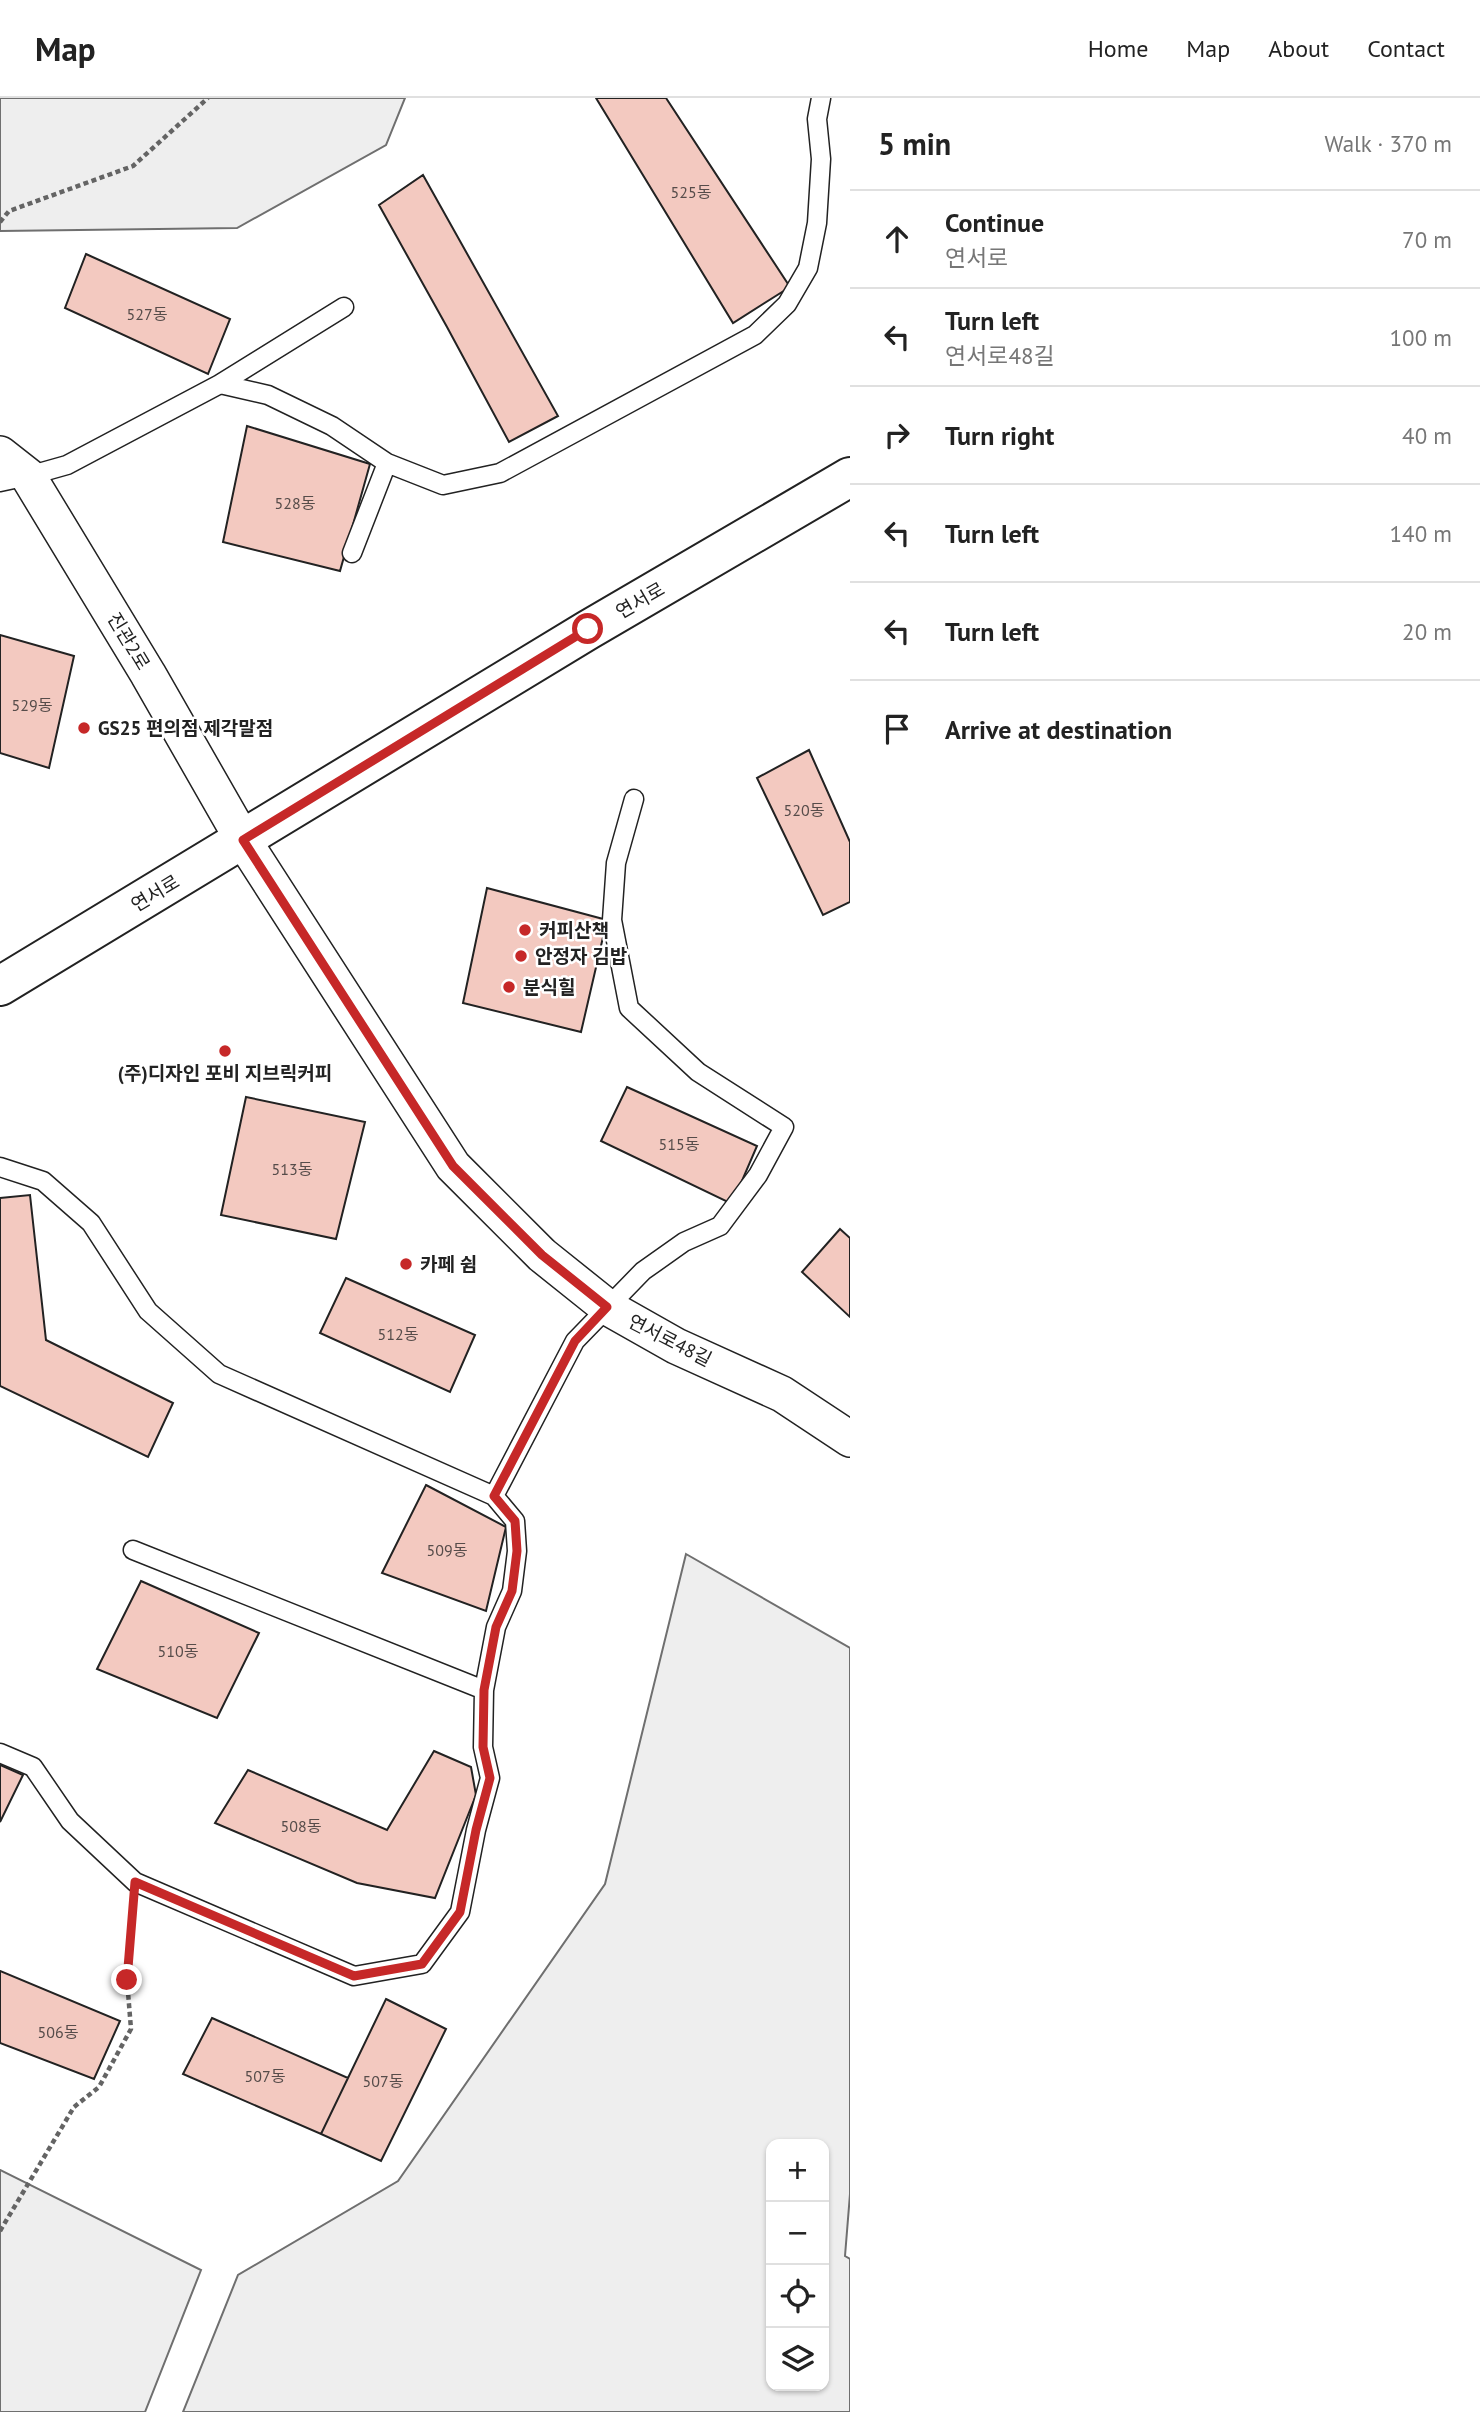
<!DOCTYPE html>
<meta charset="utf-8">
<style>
body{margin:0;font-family:"PT Sans","Noto Sans KR",sans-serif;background:#f2f2f2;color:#222}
.controls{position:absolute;right:21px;bottom:21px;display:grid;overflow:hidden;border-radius:14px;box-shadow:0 2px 5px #0004}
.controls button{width:63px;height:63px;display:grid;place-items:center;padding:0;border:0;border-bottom:2px solid #e0e0e0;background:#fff;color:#222;font:35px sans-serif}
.stop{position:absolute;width:21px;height:21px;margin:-16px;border:5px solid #c62828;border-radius:50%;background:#fff}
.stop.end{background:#c62828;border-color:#fff;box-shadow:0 2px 7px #0008}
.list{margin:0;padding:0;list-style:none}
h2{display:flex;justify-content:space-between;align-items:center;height:91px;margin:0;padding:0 28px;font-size:30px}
h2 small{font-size:23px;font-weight:400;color:#767676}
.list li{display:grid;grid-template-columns:46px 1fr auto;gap:21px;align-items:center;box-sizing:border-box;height:98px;padding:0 28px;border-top:2px solid #e0e0e0}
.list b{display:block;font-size:26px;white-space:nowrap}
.list p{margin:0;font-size:23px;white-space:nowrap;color:#767676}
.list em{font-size:23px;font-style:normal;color:#767676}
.icon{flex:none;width:38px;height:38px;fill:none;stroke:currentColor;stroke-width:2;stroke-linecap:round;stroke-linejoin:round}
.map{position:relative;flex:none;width:850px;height:2314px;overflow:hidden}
header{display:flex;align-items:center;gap:42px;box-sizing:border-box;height:98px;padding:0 35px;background:#fff;border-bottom:2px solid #e0e0e0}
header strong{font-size:33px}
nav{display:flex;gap:38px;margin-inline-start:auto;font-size:24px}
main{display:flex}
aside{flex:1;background:#fff}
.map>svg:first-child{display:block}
</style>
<header>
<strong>Map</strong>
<nav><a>Home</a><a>Map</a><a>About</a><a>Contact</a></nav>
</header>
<main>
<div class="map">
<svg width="850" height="2314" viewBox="0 0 850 2314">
<rect width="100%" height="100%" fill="#fff"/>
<path fill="#eee" stroke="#6f6f6f" stroke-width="2" fill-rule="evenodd" d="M 0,0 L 405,0 L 386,47 L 237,130 L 0,133 Z
M 686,1456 L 850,1550 L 850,2096 L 845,2158 L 850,2161 L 850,2314 L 183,2314 L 238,2177 L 398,2083 L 605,1786 ZM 771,2046 L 824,2046 L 824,2288 L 771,2288 Z
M 0,2072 L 201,2172 L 145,2314 L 0,2314 Z"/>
<path fill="#f3c9c0" stroke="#222" stroke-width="2" d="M 596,0 L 666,0 L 790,189 L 733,225 Z
M 423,77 L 558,318 L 509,344 L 447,229 L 379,107 Z
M 86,156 L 230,221 L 208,276 L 65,210 Z
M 247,328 L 370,366 L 340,473 L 223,444 Z
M 0,537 L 74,558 L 49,670 L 0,655 Z
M 809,652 L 850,744 L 850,804 L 823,817 L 757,680 Z
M 487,790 L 607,822 L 581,934 L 463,905 Z
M 627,989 L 757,1048 L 732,1106 L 601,1043 Z
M 246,999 L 365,1024 L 336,1141 L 221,1117 Z
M 30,1097 L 46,1242 L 173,1305 L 148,1359 L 0,1288 L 0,1100 Z
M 840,1131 L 850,1140 L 850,1219 L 802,1174 Z
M 346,1180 L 475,1237 L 450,1294 L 320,1235 Z
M 426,1387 L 506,1429 L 486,1513 L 382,1475 Z
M 141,1483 L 259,1535 L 217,1620 L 97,1571 Z
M 434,1653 L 471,1669 L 476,1697 L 435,1800 L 357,1785 L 215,1725 L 248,1672 L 387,1732 Z
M 0,1667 L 23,1677 L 0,1724 Z
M 0,1873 L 120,1923 L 94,1981 L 0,1945 Z
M 386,1901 L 446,1931 L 381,2063 L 321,2036 Z
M 212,1920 L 348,1980 L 321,2036 L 183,1976 Z"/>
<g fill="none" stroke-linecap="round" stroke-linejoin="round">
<g stroke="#222" stroke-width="21">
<path id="service" d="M 220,286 L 344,209
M 0,384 L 28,378 L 67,367 L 220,286 L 268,297 L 332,328 L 387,365 L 443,387 L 500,375 L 755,237 L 787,206 L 808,170 L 817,125 L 821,61 L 817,21 L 821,0
M 352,455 L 387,365
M 0,1069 L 43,1083 L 91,1125 L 148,1213 L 219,1276 L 494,1398
M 133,1452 L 484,1592
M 0,1655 L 33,1669 L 70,1723 L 135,1784 L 354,1878 L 422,1866 L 460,1814 L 476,1732 L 490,1680 L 483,1649 L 484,1592 L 496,1529 L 512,1493 L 517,1453 L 515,1423 L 494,1398 L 575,1243 L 643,1173 L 684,1144 L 720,1128 L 758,1077 L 784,1029 L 698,974 L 629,910 L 612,822 L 616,765 L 634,701"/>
</g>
<g stroke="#222" stroke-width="38">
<path id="minor" d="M 0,356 L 28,378 L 148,576 L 243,742 L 453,1068 L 542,1157 L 607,1209 L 676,1248 L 782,1296 L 850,1341"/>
</g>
<g stroke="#222" stroke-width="42">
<path id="secondary" d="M 0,888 L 588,532 L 850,379"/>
</g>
<path stroke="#646464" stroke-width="4.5" stroke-dasharray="5 3.5" stroke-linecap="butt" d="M 0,124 L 9,113 L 133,68 L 208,0
M 0,2133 L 74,2009 L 99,1989 L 131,1931 L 127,1882 L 133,1814"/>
<use href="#service" stroke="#fff" stroke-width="18"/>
<use href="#minor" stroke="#fff" stroke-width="35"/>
<use href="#secondary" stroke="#fff" stroke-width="38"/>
</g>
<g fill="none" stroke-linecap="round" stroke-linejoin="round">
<path stroke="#c62828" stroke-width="9" d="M 127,1882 L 135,1784 L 354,1878 L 422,1866 L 460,1814 L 476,1732 L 490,1680 L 483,1649 L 484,1592 L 496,1529 L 512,1493 L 517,1453 L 515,1423 L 494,1398 L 575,1243 L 607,1209 L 542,1157 L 453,1068 L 243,742 L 588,531"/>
</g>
<g fill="#c62828" stroke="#fff" stroke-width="2.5">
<circle cx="84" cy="630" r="7"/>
<circle cx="525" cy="832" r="7"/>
<circle cx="521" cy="858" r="7"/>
<circle cx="509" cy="889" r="7"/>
<circle cx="225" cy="953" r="7"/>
<circle cx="406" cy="1166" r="7"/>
</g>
<g text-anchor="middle" stroke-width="5" stroke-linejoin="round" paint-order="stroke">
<g font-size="16" fill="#564c4a">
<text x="691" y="100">525동</text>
<text x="147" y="222">527동</text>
<text x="295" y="411">528동</text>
<text x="32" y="613">529동</text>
<text x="804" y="718">520동</text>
<text x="679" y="1052">515동</text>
<text x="292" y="1077">513동</text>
<text x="398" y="1242">512동</text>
<text x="447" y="1458">509동</text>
<text x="178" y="1559">510동</text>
<text x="301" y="1734">508동</text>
<text x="58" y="1940">506동</text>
<text x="265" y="1984">507동</text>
<text x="383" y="1989">507동</text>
</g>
<g font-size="19" fill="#222" stroke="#fff">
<text transform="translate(640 502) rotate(-30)" y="7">연서로</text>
<text transform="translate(129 543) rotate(59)" y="7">진관2로</text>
<text transform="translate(155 795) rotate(-31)" y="7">연서로</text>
<text transform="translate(670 1242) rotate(27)" y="7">연서로48길</text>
</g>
<g font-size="19" font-weight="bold" fill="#222" stroke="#fff" text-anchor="start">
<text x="98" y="637">GS25 편의점 제각말점</text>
<text x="539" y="839">커피산책</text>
<text x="535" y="865">안정자 김밥</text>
<text x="523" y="896">분식힐</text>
<text x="225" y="982" text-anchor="middle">(주)디자인 포비 지브릭커피</text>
<text x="420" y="1173">카페 쉼</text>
</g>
</g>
</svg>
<div class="controls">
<button>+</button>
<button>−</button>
<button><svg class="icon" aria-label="locate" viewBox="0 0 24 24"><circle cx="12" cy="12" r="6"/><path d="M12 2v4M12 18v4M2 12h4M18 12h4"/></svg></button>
<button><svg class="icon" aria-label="layers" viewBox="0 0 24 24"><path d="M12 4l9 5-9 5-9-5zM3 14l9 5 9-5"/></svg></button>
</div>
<div class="stop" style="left:588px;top:531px"></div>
<div class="stop end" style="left:127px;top:1882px"></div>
</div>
<aside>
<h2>5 min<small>Walk · 370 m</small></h2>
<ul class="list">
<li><svg class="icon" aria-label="ahead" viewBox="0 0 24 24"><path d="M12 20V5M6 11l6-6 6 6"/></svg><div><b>Continue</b><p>연서로</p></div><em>70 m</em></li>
<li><svg class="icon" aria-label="left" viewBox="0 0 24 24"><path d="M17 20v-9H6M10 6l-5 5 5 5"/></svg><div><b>Turn left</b><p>연서로48길</p></div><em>100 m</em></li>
<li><svg class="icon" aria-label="right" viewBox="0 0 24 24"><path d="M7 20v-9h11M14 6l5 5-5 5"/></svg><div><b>Turn right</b></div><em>40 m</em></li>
<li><svg class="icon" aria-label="left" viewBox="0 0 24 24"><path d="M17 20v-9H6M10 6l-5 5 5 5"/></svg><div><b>Turn left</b></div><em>140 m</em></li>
<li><svg class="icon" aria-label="left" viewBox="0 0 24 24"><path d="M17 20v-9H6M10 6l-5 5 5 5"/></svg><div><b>Turn left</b></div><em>20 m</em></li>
<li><svg class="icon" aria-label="arrive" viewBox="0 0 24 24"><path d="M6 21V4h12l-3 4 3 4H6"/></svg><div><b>Arrive at destination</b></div></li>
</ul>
</aside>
</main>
